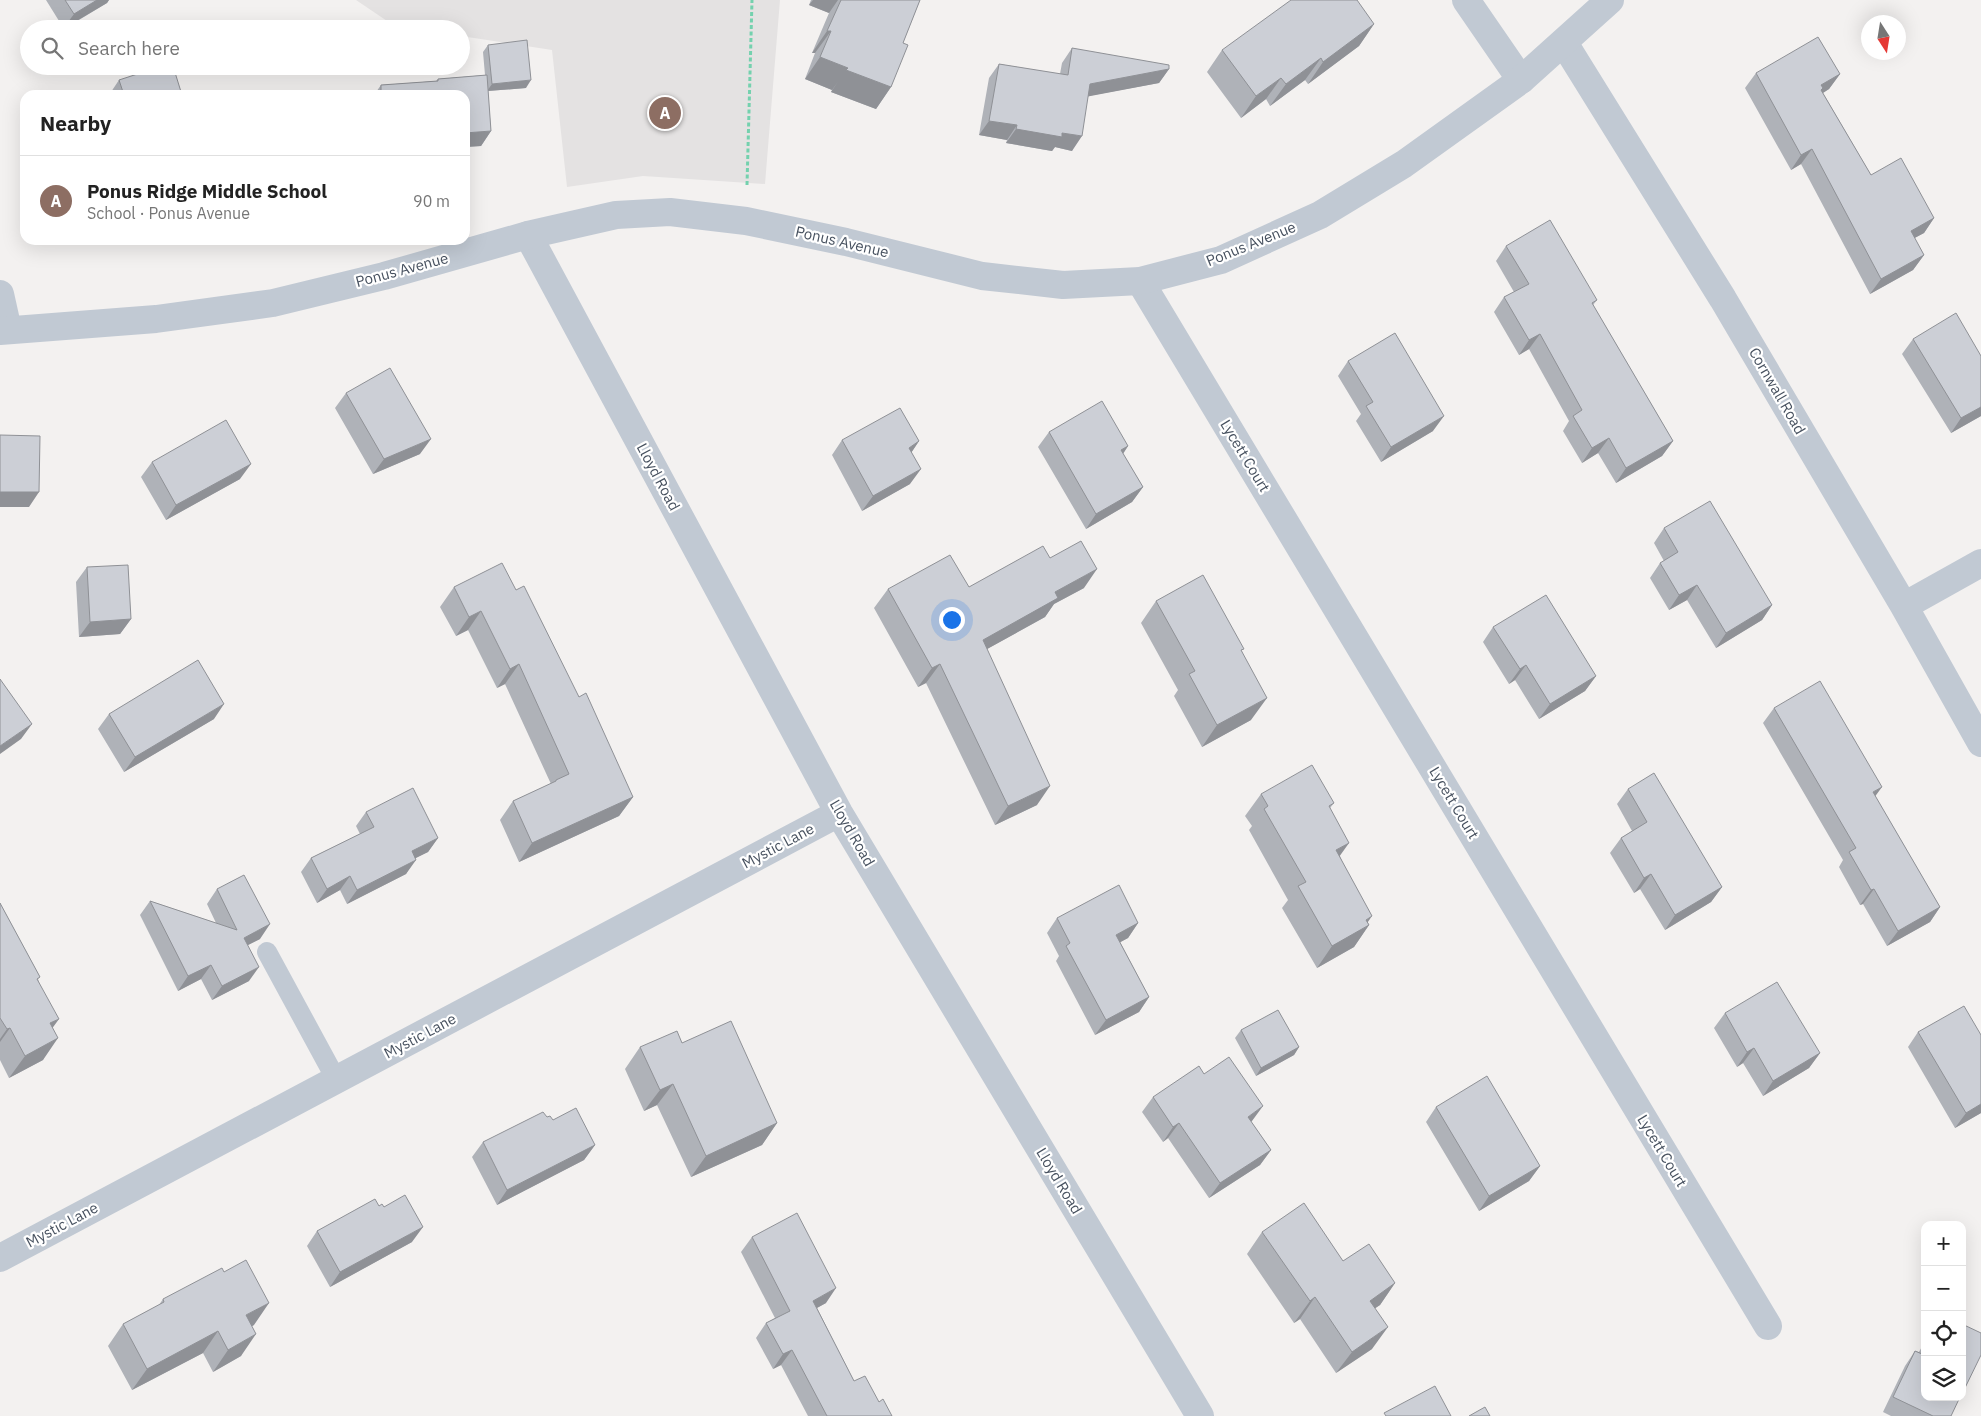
<!DOCTYPE html>
<meta charset="utf-8">
<style>
body{margin:0;font-family:"IBM Plex Sans",sans-serif;background:#f2f2f2;color:#222}
.controls{position:absolute;right:15px;bottom:15px;display:grid;overflow:hidden;border-radius:10px;box-shadow:0 5px 20px #0002}
.controls button{width:45px;height:45px;display:grid;place-items:center;padding:0;border:0;border-bottom:1px solid #e0e0e0;background:#fff;color:#222;font:25px sans-serif}
.compass{position:absolute;left:1861px;top:15px;width:45px;height:45px;border-radius:50%;background:#fff;box-shadow:0 5px 20px #0002;rotate:168deg}
.you{position:absolute;left:951px;top:619px;width:18px;height:18px;margin:-12px;border:4px solid #fff;border-radius:50%;background:#1a73e8;box-shadow:0 0 0 8px #1a73e833}
.badge{display:grid;place-items:center;width:32px;height:32px;border-radius:50%;background:#1157ec;color:#fff;font-size:16px;font-weight:700}
.pin{position:absolute;translate:-50% -50%;border:2px solid #fff;box-shadow:0 1px 5px #0006}
.list{margin:0;padding:0;list-style:none}
h2{display:flex;justify-content:space-between;align-items:center;height:65px;margin:0;padding:0 20px;font-size:21px}
h2 small{font-size:16px;font-weight:400;color:#767676}
.list li{display:grid;grid-template-columns:32px 1fr auto;gap:15px;align-items:center;box-sizing:border-box;height:90px;padding:0 20px;border-top:1px solid #e0e0e0}
.list b{display:block;font-size:19px;white-space:nowrap}
.list p{margin:0;font-size:16px;white-space:nowrap;color:#767676}
.list em{font-size:16px;font-style:normal;color:#767676}
.icon{flex:none;width:28px;height:28px;fill:none;stroke:currentColor;stroke-width:2;stroke-linecap:round;stroke-linejoin:round}
.map{position:relative;flex:none;width:1981px;height:1416px;overflow:hidden}
.search{position:absolute;background:#fff;box-shadow:0 5px 20px #0002;left:20px;top:20px;width:450px;height:55px;display:flex;align-items:center;gap:12px;box-sizing:border-box;padding:0 18px;border-radius:28px;color:#767676;font-size:19px}
.panel{position:absolute;background:#fff;box-shadow:0 5px 20px #0002;left:20px;top:90px;width:450px;height:155px;border-radius:15px}
.map>svg:first-child{display:block}
</style>
<div class="map">
<svg width="1981" height="1416" viewBox="0 0 1981 1416">
<rect width="100%" height="100%" fill="#f3f1f0"/>
<path fill="#e4e2e2" d="M 356,0 L 780,0 L 765,184 L 643,176 L 567,187 L 552,50 L 461,36 L 461,29 L 417,29 L 393,25 Z"/>
<g fill="none" stroke-linecap="round" stroke-linejoin="round">
<path stroke="#74d1ae" stroke-width="3" stroke-dasharray="4 2.5" stroke-linecap="butt" d="M 747,185 L 752,0"/>
<path stroke="#c1c9d3" stroke-width="20" d="M 267,952 L 337,1081"/>
<path stroke="#c1c9d3" stroke-width="28" d="M 1466,0 L 1521,80
M 1564,43 L 1723,299 L 1904,606 L 1981,743
M 528,235 L 839,813 L 1200,1416
M 1140,281 L 1768,1326
M 0,294 L 8,330
M 1904,606 L 1981,563
M 0,1258 L 839,813"/>
<path stroke="#c1c9d3" stroke-width="28" d="M 0,331 L 156,319 L 273,303 L 384,276 L 528,235 L 616,215 L 670,212 L 746,221 L 846,242 L 982,276 L 1063,285 L 1140,281 L 1221,260 L 1320,215 L 1404,164 L 1521,80 L 1610,0"/>
</g>
<path fill="#afb2b8" d="M 46,0 L 109,0 L 107,3 L 64,29 Z
M 811,0 L 920,0 L 903,43 L 891,87 L 876,109 L 831,92 L 832,90 L 805,79 L 815,53 L 812,53 L 829,13 L 809,5 Z
M 1374,24 L 1359,46 L 1308,84 L 1305,80 L 1270,106 L 1266,99 L 1241,118 L 1207,72 L 1222,50 Z
M 488,45 L 526,88 L 488,91 L 491,131 L 481,146 L 465,147 L 465,95 L 374,95 L 381,85 L 436,81 L 438,79 L 485,75 L 483,52 Z
M 1072,48 L 1169,69 L 1159,83 L 1088,96 L 1072,151 L 1055,147 L 1052,151 L 1006,143 L 1007,140 L 979,135 L 989,78 L 999,64 L 1060,74 L 1062,63 Z
M 1756,73 L 1840,74 L 1829,89 L 1823,93 L 1871,175 L 1934,218 L 1924,233 L 1914,238 L 1924,255 L 1913,270 L 1870,294 L 1801,164 L 1791,170 L 1745,88 Z
M 119,80 L 182,95 L 109,95 Z
M 1506,246 L 1597,300 L 1593,305 L 1673,441 L 1662,456 L 1616,483 L 1598,453 L 1582,463 L 1563,431 L 1569,421 L 1529,349 L 1519,355 L 1494,312 L 1504,297 L 1514,292 L 1496,261 Z
M 1913,339 L 1981,356 L 1981,416 L 1951,433 L 1902,354 Z
M 1348,361 L 1433,431 L 1381,462 L 1356,421 L 1361,414 L 1338,376 Z
M 346,393 L 420,454 L 373,474 L 335,408 Z
M 1049,432 L 1128,446 L 1123,454 L 1143,487 L 1132,502 L 1086,529 L 1038,447 Z
M 842,440 L 919,441 L 911,453 L 910,484 L 862,511 L 832,455 Z
M 152,462 L 240,479 L 166,520 L 141,477 Z
M 1664,528 L 1772,605 L 1762,620 L 1716,648 L 1687,600 L 1669,610 L 1650,578 L 1660,563 L 1664,561 L 1654,543 Z
M 1050,558 L 1084,588 L 1054,604 L 1045,617 L 987,649 L 1037,805 L 995,825 L 926,683 L 918,687 L 874,608 L 888,589 L 969,587 Z
M 87,567 L 131,619 L 120,634 L 79,637 L 76,582 Z
M 454,587 L 516,590 L 579,697 L 633,797 L 619,816 L 519,862 L 500,820 L 513,801 L 551,784 L 505,684 L 497,688 L 468,630 L 456,636 L 440,607 Z
M 1156,601 L 1242,651 L 1251,720 L 1202,747 L 1174,696 L 1178,690 L 1141,623 Z
M 1493,627 L 1596,676 L 1585,691 L 1539,719 L 1515,680 L 1509,684 L 1483,642 Z
M 1774,708 L 1875,796 L 1940,907 L 1930,922 L 1887,946 L 1863,904 L 1860,905 L 1839,867 L 1843,860 L 1763,723 Z
M 109,714 L 214,719 L 124,772 L 98,729 Z
M 1628,789 L 1722,887 L 1711,902 L 1665,930 L 1640,889 L 1634,893 L 1610,853 L 1621,838 L 1632,831 L 1617,804 Z
M 1261,794 L 1334,803 L 1330,808 L 1340,856 L 1369,925 L 1354,947 L 1317,968 L 1282,908 L 1288,900 L 1249,830 L 1252,826 L 1245,816 Z
M 366,812 L 438,838 L 428,852 L 415,858 L 406,874 L 347,904 L 340,890 L 317,903 L 301,872 L 311,858 L 360,834 L 356,826 Z
M 217,889 L 260,939 L 248,945 L 249,981 L 212,1000 L 201,979 L 178,991 L 140,915 L 150,901 L 216,923 L 207,904 Z
M 0,903 L 40,977 L 38,979 L 53,1028 L 43,1060 L 9,1078 L 0,1060 Z
M 1057,918 L 1138,923 L 1128,938 L 1120,942 L 1149,997 L 1139,1012 L 1095,1035 L 1056,961 L 1059,956 L 1047,933 Z
M 1725,1013 L 1820,1053 L 1809,1068 L 1763,1096 L 1743,1063 L 1737,1067 L 1714,1028 Z
M 1241,1030 L 1299,1047 L 1294,1055 L 1256,1076 L 1235,1038 Z
M 1918,1032 L 1981,1035 L 1981,1113 L 1955,1128 L 1908,1047 Z
M 682,1043 L 777,1123 L 762,1145 L 691,1177 L 657,1105 L 644,1111 L 625,1069 L 640,1047 Z
M 1204,1074 L 1252,1121 L 1251,1122 L 1271,1150 L 1260,1165 L 1209,1198 L 1168,1138 L 1163,1142 L 1142,1112 L 1153,1097 Z
M 1436,1107 L 1540,1166 L 1529,1181 L 1479,1211 L 1426,1122 Z
M 547,1117 L 595,1145 L 584,1160 L 497,1205 L 472,1157 L 483,1142 Z
M 379,1206 L 384,1207 L 412,1242 L 330,1287 L 307,1246 L 317,1231 Z
M 1262,1232 L 1343,1261 L 1395,1283 L 1380,1305 L 1375,1308 L 1372,1349 L 1336,1373 L 1300,1319 L 1294,1323 L 1247,1254 Z
M 752,1237 L 826,1303 L 817,1308 L 854,1381 L 879,1402 L 892,1416 L 808,1416 L 781,1365 L 773,1369 L 756,1338 L 766,1323 L 775,1318 L 741,1252 Z
M 163,1299 L 254,1325 L 252,1326 L 241,1356 L 213,1372 L 203,1353 L 132,1390 L 108,1346 L 123,1324 L 159,1305 Z
M 1925,1341 L 1925,1397 L 1951,1416 L 1891,1416 L 1883,1412 L 1905,1366 L 1915,1351 L 1919,1352 Z"/>
<path fill="#8f9196" d="M 97,0 L 109,0 L 107,3 L 63,29 L 74,14 Z
M 813,0 L 838,0 L 829,13 L 809,5 Z
M 1374,24 L 1359,46 L 1308,84 L 1323,62 Z
M 827,31 L 831,31 L 815,53 L 812,53 Z
M 820,57 L 848,68 L 832,90 L 805,79 Z
M 1321,58 L 1305,80 L 1270,106 L 1286,84 Z
M 1169,69 L 1159,83 L 1080,98 L 1090,84 Z
M 846,70 L 891,87 L 876,109 L 831,92 Z
M 1840,74 L 1829,89 L 1818,96 L 1821,85 Z
M 1281,78 L 1266,99 L 1241,118 L 1256,96 Z
M 531,80 L 526,88 L 487,91 L 492,84 Z
M 989,121 L 1017,125 L 1007,140 L 979,135 Z
M 1016,129 L 1062,133 L 1082,136 L 1072,151 L 1055,147 L 1052,151 L 1006,143 Z
M 491,131 L 481,146 L 465,147 L 465,133 Z
M 1812,149 L 1801,164 L 1791,170 L 1801,155 Z
M 1934,218 L 1924,233 L 1900,246 L 1911,231 Z
M 1924,255 L 1913,270 L 1870,294 L 1881,279 Z
M 1540,334 L 1529,349 L 1519,355 L 1529,340 Z
M 1981,407 L 1981,416 L 1951,433 L 1961,418 Z
M 1444,416 L 1433,431 L 1381,462 L 1391,447 Z
M 1609,438 L 1598,453 L 1582,463 L 1592,448 Z
M 431,439 L 420,454 L 373,474 L 384,459 Z
M 919,441 L 909,456 L 909,448 Z
M 1673,441 L 1662,456 L 1616,483 L 1626,468 Z
M 1128,446 L 1118,461 L 1121,450 Z
M 251,464 L 240,479 L 166,520 L 176,505 Z
M 921,469 L 910,484 L 862,511 L 873,496 Z
M 1143,487 L 1132,502 L 1086,529 L 1096,514 Z
M 0,492 L 39,492 L 29,507 L 0,507 Z
M 1097,569 L 1084,588 L 1054,604 L 1045,617 L 969,659 L 983,640 L 1055,592 Z
M 1697,585 L 1687,600 L 1669,610 L 1679,595 Z
M 1772,605 L 1762,620 L 1716,648 L 1726,633 Z
M 481,611 L 468,630 L 456,636 L 469,617 Z
M 131,619 L 120,634 L 79,637 L 90,622 Z
M 519,664 L 505,684 L 497,688 L 510,669 Z
M 940,664 L 926,683 L 918,687 L 932,668 Z
M 1526,665 L 1515,680 L 1509,684 L 1520,669 Z
M 1596,676 L 1585,691 L 1539,719 L 1550,704 Z
M 1267,698 L 1251,720 L 1202,747 L 1217,725 Z
M 224,704 L 214,719 L 124,772 L 135,757 Z
M 32,724 L 21,739 L 0,754 L 0,746 Z
M 1050,786 L 1037,805 L 995,825 L 1008,806 Z
M 1882,787 L 1871,802 L 1873,792 Z
M 633,797 L 619,816 L 519,862 L 532,843 Z
M 438,838 L 428,852 L 402,865 L 412,851 Z
M 1349,843 L 1334,864 L 1336,850 Z
M 416,860 L 406,874 L 347,904 L 357,890 Z
M 1651,874 L 1640,889 L 1634,893 L 1644,878 Z
M 350,876 L 340,890 L 317,903 L 327,889 Z
M 1722,887 L 1711,902 L 1665,930 L 1675,915 Z
M 1874,889 L 1863,904 L 1860,905 L 1871,890 Z
M 1940,907 L 1930,922 L 1887,946 L 1898,931 Z
M 1372,916 L 1363,929 L 1369,925 L 1354,947 L 1317,968 L 1332,946 L 1366,920 Z
M 1138,923 L 1128,938 L 1106,950 L 1116,935 Z
M 270,924 L 260,939 L 234,952 L 244,938 Z
M 211,965 L 201,979 L 178,991 L 188,976 Z
M 259,967 L 249,981 L 212,1000 L 222,986 Z
M 1149,997 L 1139,1012 L 1095,1035 L 1106,1020 Z
M 59,1019 L 43,1041 L 50,1023 Z
M 10,1028 L 0,1042 L 0,1039 L 7,1029 Z
M 58,1038 L 43,1060 L 9,1078 L 25,1056 Z
M 1299,1047 L 1294,1055 L 1256,1076 L 1261,1068 Z
M 1754,1048 L 1743,1063 L 1737,1067 L 1747,1052 Z
M 1820,1053 L 1809,1068 L 1763,1096 L 1773,1081 Z
M 673,1084 L 657,1105 L 644,1111 L 660,1090 Z
M 1981,1104 L 1981,1113 L 1955,1128 L 1966,1113 Z
M 1263,1106 L 1252,1121 L 1237,1132 L 1248,1117 Z
M 777,1123 L 762,1145 L 691,1177 L 706,1156 Z
M 1179,1123 L 1168,1138 L 1163,1142 L 1173,1127 Z
M 595,1145 L 584,1160 L 497,1205 L 507,1190 Z
M 1271,1150 L 1260,1165 L 1209,1198 L 1220,1183 Z
M 1540,1166 L 1529,1181 L 1479,1211 L 1489,1196 Z
M 423,1227 L 412,1242 L 330,1287 L 340,1272 Z
M 1395,1283 L 1380,1305 L 1355,1322 L 1370,1301 Z
M 836,1288 L 826,1303 L 802,1316 L 813,1301 Z
M 1315,1297 L 1300,1319 L 1294,1323 L 1310,1301 Z
M 269,1303 L 254,1325 L 231,1337 L 246,1315 Z
M 1388,1327 L 1372,1349 L 1336,1373 L 1352,1352 Z
M 218,1331 L 203,1353 L 132,1390 L 147,1369 Z
M 256,1334 L 241,1356 L 213,1372 L 228,1350 Z
M 792,1350 L 781,1365 L 773,1369 L 783,1354 Z"/>
<path fill="#cccfd6" stroke="#8f9196" d="M 65,0 L 97,0 L 74,14 Z
M 841,0 L 920,0 L 903,43 L 908,45 L 891,87 L 846,70 L 848,68 L 820,57 L 831,31 L 827,31 Z
M 1291,0 L 1357,0 L 1374,24 L 1323,62 L 1321,58 L 1286,84 L 1281,78 L 1256,96 L 1222,50 Z
M 1818,37 L 1840,74 L 1821,85 L 1823,88 L 1821,90 L 1871,175 L 1901,158 L 1934,218 L 1911,231 L 1924,255 L 1881,279 L 1812,149 L 1801,155 L 1756,73 Z
M 527,40 L 531,80 L 492,84 L 488,45 Z
M 1072,48 L 1169,65 L 1169,69 L 1090,84 L 1082,136 L 1062,133 L 1062,137 L 1016,129 L 1017,125 L 989,121 L 999,64 L 1068,75 Z
M 162,66 L 173,66 L 182,95 L 124,95 L 119,80 Z
M 487,75 L 491,131 L 465,133 L 465,95 L 381,95 L 381,85 L 438,81 L 438,79 Z
M 1550,220 L 1597,300 L 1592,303 L 1673,441 L 1626,468 L 1609,438 L 1592,448 L 1573,416 L 1582,410 L 1540,334 L 1529,340 L 1504,297 L 1529,284 L 1506,246 Z
M 1956,313 L 1981,356 L 1981,407 L 1961,418 L 1913,339 Z
M 1395,333 L 1444,416 L 1391,447 L 1366,406 L 1373,402 L 1348,361 Z
M 390,368 L 431,439 L 384,459 L 346,393 Z
M 1102,401 L 1128,446 L 1121,450 L 1143,487 L 1096,514 L 1049,432 Z
M 900,408 L 919,441 L 909,448 L 921,469 L 873,496 L 842,440 Z
M 226,420 L 251,464 L 176,505 L 152,462 Z
M 0,435 L 40,436 L 39,492 L 0,492 Z
M 1710,501 L 1772,605 L 1726,633 L 1697,585 L 1679,595 L 1660,563 L 1678,552 L 1664,528 Z
M 1081,541 L 1097,569 L 1055,592 L 1058,598 L 983,640 L 1050,786 L 1008,806 L 940,664 L 932,668 L 888,589 L 950,555 L 969,587 L 1043,546 L 1050,558 Z
M 502,563 L 516,590 L 524,586 L 579,697 L 586,693 L 633,797 L 532,843 L 513,801 L 556,781 L 556,780 L 569,774 L 519,664 L 510,669 L 481,611 L 469,617 L 454,587 Z
M 128,565 L 131,619 L 90,622 L 87,567 Z
M 1203,575 L 1244,649 L 1241,650 L 1267,698 L 1217,725 L 1189,674 L 1195,671 L 1156,601 Z
M 1546,595 L 1596,676 L 1550,704 L 1526,665 L 1520,669 L 1493,627 Z
M 198,660 L 224,704 L 135,757 L 109,714 Z
M 0,679 L 32,724 L 0,746 Z
M 1820,681 L 1882,787 L 1873,792 L 1940,907 L 1898,931 L 1874,889 L 1871,890 L 1849,852 L 1856,848 L 1774,708 Z
M 1312,765 L 1334,803 L 1329,806 L 1349,843 L 1336,850 L 1372,916 L 1366,920 L 1369,925 L 1332,946 L 1298,886 L 1306,882 L 1264,809 L 1268,806 L 1261,794 Z
M 1654,773 L 1722,887 L 1675,915 L 1651,874 L 1644,878 L 1621,838 L 1647,822 L 1628,789 Z
M 413,788 L 438,838 L 412,851 L 416,860 L 357,890 L 350,876 L 327,889 L 311,858 L 374,827 L 366,812 Z
M 244,875 L 270,924 L 244,938 L 259,967 L 222,986 L 211,965 L 188,976 L 150,901 L 237,930 L 217,889 Z
M 1119,885 L 1138,923 L 1116,935 L 1149,997 L 1106,1020 L 1066,946 L 1070,943 L 1057,918 Z
M 0,903 L 40,977 L 37,979 L 59,1019 L 50,1023 L 58,1038 L 25,1056 L 10,1028 L 7,1029 L 0,1018 Z
M 1777,982 L 1820,1053 L 1773,1081 L 1754,1048 L 1747,1052 L 1725,1013 Z
M 1964,1006 L 1981,1035 L 1981,1104 L 1966,1113 L 1918,1032 Z
M 1278,1010 L 1299,1047 L 1261,1068 L 1241,1030 Z
M 731,1021 L 777,1123 L 706,1156 L 673,1084 L 660,1090 L 640,1047 L 677,1031 L 682,1043 Z
M 1229,1057 L 1263,1106 L 1248,1117 L 1271,1150 L 1220,1183 L 1179,1123 L 1173,1127 L 1153,1097 L 1199,1066 L 1204,1074 Z
M 1487,1076 L 1540,1166 L 1489,1196 L 1436,1107 Z
M 576,1108 L 595,1145 L 507,1190 L 483,1142 L 543,1112 L 547,1117 L 550,1116 L 553,1120 Z
M 405,1195 L 423,1227 L 340,1272 L 317,1231 L 375,1199 L 379,1206 L 382,1204 L 384,1207 Z
M 1304,1203 L 1343,1261 L 1369,1244 L 1395,1283 L 1370,1301 L 1388,1327 L 1352,1352 L 1315,1297 L 1310,1301 L 1262,1232 Z
M 797,1213 L 836,1288 L 813,1301 L 854,1381 L 865,1376 L 879,1402 L 883,1399 L 892,1416 L 827,1416 L 792,1350 L 783,1354 L 766,1323 L 790,1311 L 752,1237 Z
M 246,1260 L 269,1303 L 246,1315 L 256,1334 L 228,1350 L 218,1331 L 147,1369 L 123,1324 L 164,1302 L 163,1299 L 222,1268 L 224,1272 Z
M 1962,1324 L 1981,1333 L 1981,1355 L 1962,1394 Z
M 1925,1347 L 1925,1397 L 1960,1397 L 1951,1416 L 1933,1416 L 1893,1397 L 1915,1351 L 1922,1354 Z
M 1435,1386 L 1451,1416 L 1386,1416 L 1384,1413 Z
M 1485,1407 L 1490,1416 L 1469,1416 Z"/>
<g text-anchor="middle" stroke-width="4.5" stroke-linejoin="round" paint-order="stroke">
<g font-size="15" fill="#47515f" stroke="#fff">
<text transform="translate(842 242) rotate(13)" y="5">Ponus Avenue</text>
<text transform="translate(1251 244) rotate(-22)" y="5">Ponus Avenue</text>
<text transform="translate(402 270) rotate(-15)" y="5">Ponus Avenue</text>
<text transform="translate(1777 391) rotate(60)" y="5">Cornwall Road</text>
<text transform="translate(1245 456) rotate(59)" y="5">Lycett Court</text>
<text transform="translate(658 477) rotate(62)" y="5">Lloyd Road</text>
<text transform="translate(1454 803) rotate(59)" y="5">Lycett Court</text>
<text transform="translate(852 833) rotate(60)" y="5">Lloyd Road</text>
<text transform="translate(778 846) rotate(-28)" y="5">Mystic Lane</text>
<text transform="translate(420 1036) rotate(-28)" y="5">Mystic Lane</text>
<text transform="translate(1662 1151) rotate(59)" y="5">Lycett Court</text>
<text transform="translate(1059 1181) rotate(59)" y="5">Lloyd Road</text>
<text transform="translate(62 1225) rotate(-28)" y="5">Mystic Lane</text>
</g>
</g>
</svg>
<div class="controls">
<button>+</button>
<button>−</button>
<button><svg class="icon" aria-label="locate" viewBox="0 0 24 24"><circle cx="12" cy="12" r="6"/><path d="M12 2v4M12 18v4M2 12h4M18 12h4"/></svg></button>
<button><svg class="icon" aria-label="layers" viewBox="0 0 24 24"><path d="M12 4l9 5-9 5-9-5zM3 14l9 5 9-5"/></svg></button>
</div>
<svg class="compass" viewBox="-18 -18 36 36"><path d="M0-13l5 13h-10z" fill="#e53935"/><path d="M0 13l5-13h-10z" fill="#767676"/></svg>
<div class="you"></div>
<div class="pin badge" style="left:665px;top:113px;background:#8d6e63">A</div>
<div class="search"><svg class="icon" aria-label="search" viewBox="0 0 24 24"><circle cx="10" cy="10" r="6"/><path d="M15 15l6 6"/></svg>Search here</div>
<section class="panel">
<h2>Nearby<small></small></h2>
<ul class="list">
<li><span class="badge" style="background:#8d6e63">A</span><div><b>Ponus Ridge Middle School</b><p>School · Ponus Avenue</p></div><em>90 m</em></li>
</ul>
</section>
</div>
